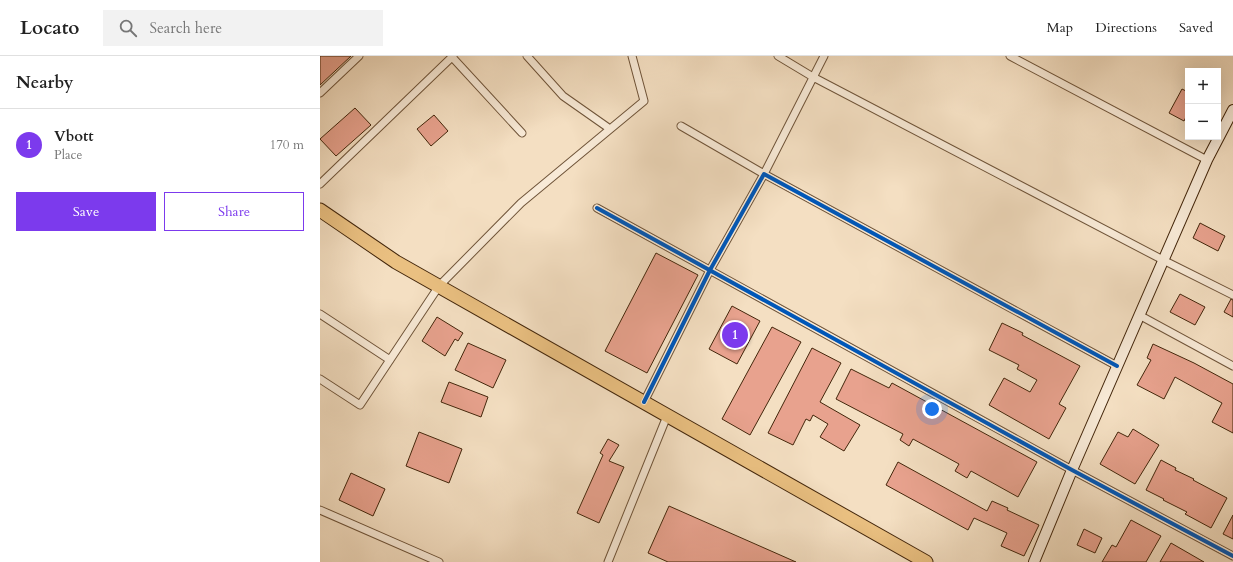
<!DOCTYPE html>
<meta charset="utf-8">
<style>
body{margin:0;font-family:Cardo,serif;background:#f2f2f2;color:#222}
.controls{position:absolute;right:12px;top:12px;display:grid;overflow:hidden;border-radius:0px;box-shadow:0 4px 16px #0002}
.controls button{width:36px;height:36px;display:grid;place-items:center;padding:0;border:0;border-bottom:1px solid #e0e0e0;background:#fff;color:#222;font:20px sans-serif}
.you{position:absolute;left:612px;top:353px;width:14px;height:14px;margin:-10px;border:3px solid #fff;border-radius:50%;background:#1a73e8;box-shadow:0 0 0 6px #1a73e833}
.badge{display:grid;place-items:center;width:26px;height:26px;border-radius:50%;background:#7c3aed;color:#fff;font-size:13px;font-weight:700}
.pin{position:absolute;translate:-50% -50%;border:2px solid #fff;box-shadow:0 1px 4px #0006}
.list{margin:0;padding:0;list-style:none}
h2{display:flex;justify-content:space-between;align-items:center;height:52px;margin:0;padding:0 16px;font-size:17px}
h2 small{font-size:13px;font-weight:400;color:#767676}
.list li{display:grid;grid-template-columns:26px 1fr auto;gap:12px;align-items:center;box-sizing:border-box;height:72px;padding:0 16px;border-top:1px solid #e0e0e0}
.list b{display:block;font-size:15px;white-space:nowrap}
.list p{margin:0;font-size:13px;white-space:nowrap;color:#767676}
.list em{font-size:13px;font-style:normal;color:#767676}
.actions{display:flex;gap:8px;padding:12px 16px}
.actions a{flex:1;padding:9px 0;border:1px solid #7c3aed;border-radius:0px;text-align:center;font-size:14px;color:#7c3aed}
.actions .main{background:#7c3aed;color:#fff}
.icon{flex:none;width:22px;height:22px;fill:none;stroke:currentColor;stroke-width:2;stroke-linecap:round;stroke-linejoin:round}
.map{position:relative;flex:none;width:913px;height:506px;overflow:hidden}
header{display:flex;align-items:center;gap:24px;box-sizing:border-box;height:56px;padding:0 20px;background:#fff;border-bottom:1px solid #e0e0e0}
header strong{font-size:19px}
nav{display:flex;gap:22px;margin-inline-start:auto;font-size:14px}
.search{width:280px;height:36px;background:#f2f2f2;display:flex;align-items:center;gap:10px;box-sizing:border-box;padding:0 14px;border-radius:0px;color:#767676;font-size:15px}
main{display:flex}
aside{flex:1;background:#fff}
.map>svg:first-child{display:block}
</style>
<header>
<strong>Locato</strong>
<div class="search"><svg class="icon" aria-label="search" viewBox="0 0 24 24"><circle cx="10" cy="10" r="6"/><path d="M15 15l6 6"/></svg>Search here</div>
<nav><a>Map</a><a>Directions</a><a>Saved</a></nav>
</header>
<main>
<aside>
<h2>Nearby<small></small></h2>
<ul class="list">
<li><span class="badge">1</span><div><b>Vbott</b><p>Place</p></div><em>170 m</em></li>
</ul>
<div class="actions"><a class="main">Save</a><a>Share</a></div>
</aside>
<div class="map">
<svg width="913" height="506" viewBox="0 0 913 506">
<rect width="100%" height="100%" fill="#f4dfc2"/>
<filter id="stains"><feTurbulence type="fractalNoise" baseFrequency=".005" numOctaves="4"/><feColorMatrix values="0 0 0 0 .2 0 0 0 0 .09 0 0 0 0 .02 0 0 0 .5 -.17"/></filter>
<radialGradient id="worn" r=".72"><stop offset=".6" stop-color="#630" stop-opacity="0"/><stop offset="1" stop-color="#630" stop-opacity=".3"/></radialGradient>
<path fill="#e8a28e" stroke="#43260b" d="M 0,0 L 31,0 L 0,29 Z
M 862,33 L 868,36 L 868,57 L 864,65 L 849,57 Z
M 35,52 L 51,69 L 16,100 L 0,83 Z
M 114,59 L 128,75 L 111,90 L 97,73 Z
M 880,167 L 905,180 L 898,195 L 873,182 Z
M 336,197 L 378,219 L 327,317 L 285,295 Z
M 860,238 L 885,251 L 875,269 L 850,256 Z
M 911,243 L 913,244 L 913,261 L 904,256 Z
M 412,250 L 440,265 L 417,308 L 389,293 Z
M 117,261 L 143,277 L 138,285 L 135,283 L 125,300 L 102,285 Z
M 682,267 L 703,277 L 702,279 L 760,310 L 739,348 L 746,352 L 729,383 L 669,349 L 684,322 L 710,336 L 717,324 L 697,313 L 699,309 L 669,294 Z
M 452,271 L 481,286 L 430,379 L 402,363 Z
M 148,287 L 186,304 L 173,332 L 135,314 Z
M 833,288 L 874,307 L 913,328 L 913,377 L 892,366 L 902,347 L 855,321 L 844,343 L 817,329 L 831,304 L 827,302 Z
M 492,292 L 521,307 L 500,346 L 540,369 L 524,395 L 500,381 L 508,368 L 493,359 L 490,365 L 486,363 L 473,389 L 448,377 Z
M 531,313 L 569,332 L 572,327 L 717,406 L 698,441 L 651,415 L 647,422 L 635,415 L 639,408 L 593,383 L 589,390 L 580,384 L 583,378 L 516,343 Z
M 129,326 L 168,341 L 161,361 L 121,346 Z
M 813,373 L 839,389 L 815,428 L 780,408 L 798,376 L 808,381 Z
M 99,376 L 142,393 L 129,427 L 86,410 Z
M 288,383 L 299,389 L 289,405 L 304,411 L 279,467 L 257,457 L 283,399 L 280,397 Z
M 841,404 L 856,412 L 855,414 L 874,423 L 873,424 L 907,442 L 891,472 L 865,458 L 867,456 L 843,444 L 844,443 L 826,434 Z
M 578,406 L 667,455 L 672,445 L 688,452 L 687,454 L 719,469 L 704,500 L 681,490 L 687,477 L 654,462 L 648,474 L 566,429 Z
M 31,417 L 65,433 L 53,460 L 19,444 Z
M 349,450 L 476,506 L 348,506 L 328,497 Z
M 913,459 L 913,483 L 903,478 Z
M 811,464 L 841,480 L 826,506 L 782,506 L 792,489 L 796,491 Z
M 764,473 L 782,482 L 775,497 L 757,489 Z
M 851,487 L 884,506 L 840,506 Z"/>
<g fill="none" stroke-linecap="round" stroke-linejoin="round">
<g stroke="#6f5439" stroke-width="9">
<path id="street" d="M 207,0 L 243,40 L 290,73
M 458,0 L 493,21 L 843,204 L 913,239
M 690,0 L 887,104
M 132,1 L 202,77
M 0,37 L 39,0
M 361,70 L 444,118 L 504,0
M 0,128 L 133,0
M 277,152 L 752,414 L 913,500
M 0,258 L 70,304
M 819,259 L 913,310
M 0,323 L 40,349 L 119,230 L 201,147 L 324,45 L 312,0
M 324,346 L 390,214 L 444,118 L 797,310
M 0,454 L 119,506
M 288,506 L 347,360"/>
</g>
<g stroke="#43260b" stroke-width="12">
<path id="secondary" d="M 714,506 L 752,414 L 887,104 L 913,54"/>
</g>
<g stroke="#43260b" stroke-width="15">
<path id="highway" d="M 0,154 L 76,206 L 606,506"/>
</g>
<use href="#street" stroke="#f8ead7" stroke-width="7"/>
<use href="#secondary" stroke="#f8ead7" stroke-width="10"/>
<use href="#highway" stroke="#eac081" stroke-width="13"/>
<g stroke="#f8ead7" stroke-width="6">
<path id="cycleway" d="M 277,152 L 752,414 L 913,500
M 324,346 L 390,214 L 444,118 L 797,310"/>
</g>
<use href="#cycleway" stroke="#0057b8" stroke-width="4"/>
</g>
<rect width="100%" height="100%" filter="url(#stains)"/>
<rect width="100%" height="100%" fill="url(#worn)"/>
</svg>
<div class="controls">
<button>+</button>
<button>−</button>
</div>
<div class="you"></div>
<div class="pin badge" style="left:415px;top:279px">1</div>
</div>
</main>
